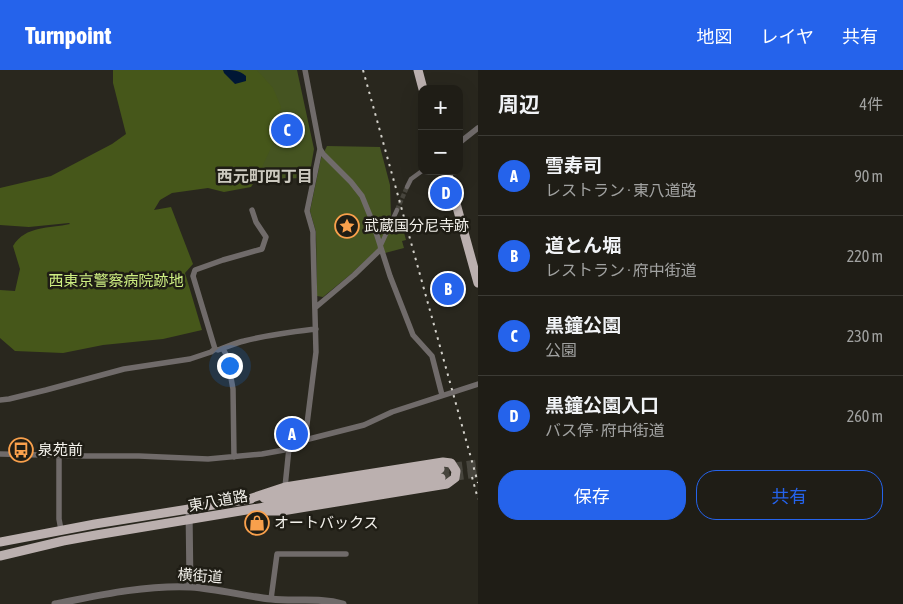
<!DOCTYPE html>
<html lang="ja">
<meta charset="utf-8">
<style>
body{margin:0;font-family:"Asap Condensed","Noto Sans JP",sans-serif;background:#27261f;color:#f1f3f6}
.controls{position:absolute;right:15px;top:15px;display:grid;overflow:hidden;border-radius:10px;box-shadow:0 5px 20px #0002}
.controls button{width:45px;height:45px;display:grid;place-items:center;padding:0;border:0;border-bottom:1px solid #3c3b35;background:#1f1d16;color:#f1f3f6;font:25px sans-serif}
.you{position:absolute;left:229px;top:295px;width:18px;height:18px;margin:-12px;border:4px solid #fff;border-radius:50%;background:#1a73e8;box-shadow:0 0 0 8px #1a73e833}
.badge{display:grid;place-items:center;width:32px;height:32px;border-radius:50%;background:#2563eb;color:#fff;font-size:16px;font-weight:700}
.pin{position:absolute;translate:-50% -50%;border:2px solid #fff;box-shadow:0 1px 5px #0006}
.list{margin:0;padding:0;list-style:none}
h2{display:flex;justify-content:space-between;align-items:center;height:65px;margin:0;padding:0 20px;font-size:21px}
h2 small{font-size:16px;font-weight:400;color:#a1a2a1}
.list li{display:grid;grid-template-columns:32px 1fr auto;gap:15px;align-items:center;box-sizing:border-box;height:80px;padding:0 20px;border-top:1px solid #3c3b35}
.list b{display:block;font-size:19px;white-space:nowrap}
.list p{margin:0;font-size:16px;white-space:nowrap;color:#a1a2a1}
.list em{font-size:16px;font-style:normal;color:#a1a2a1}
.actions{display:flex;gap:10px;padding:15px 20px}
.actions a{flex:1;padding:11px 0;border:1px solid #2563eb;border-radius:20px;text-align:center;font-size:18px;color:#2563eb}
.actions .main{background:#2563eb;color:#fff}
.map{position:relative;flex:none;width:478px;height:534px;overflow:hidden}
header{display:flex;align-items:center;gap:30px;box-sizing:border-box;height:70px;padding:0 25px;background:#2563eb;color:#fff}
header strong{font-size:24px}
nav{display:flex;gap:28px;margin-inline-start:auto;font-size:18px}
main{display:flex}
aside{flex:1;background:#1f1d16}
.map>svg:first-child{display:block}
</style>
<header>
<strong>Turnpoint</strong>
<nav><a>地図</a><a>レイヤ</a><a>共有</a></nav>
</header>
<main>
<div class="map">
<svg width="478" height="534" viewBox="0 0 478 534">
<rect width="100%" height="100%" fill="#29271e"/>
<path fill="#455421" d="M 209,0 L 297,0 L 314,79 L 309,108 L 257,109 L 247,107 Z
M 327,76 L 380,77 L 390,115 L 391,147 L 401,151 L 406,170 L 402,171 L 404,178 L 385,183 L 382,175 L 351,204 L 323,227 L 317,226 L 316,162 L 310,141 L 321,88 Z"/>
<path fill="#46571a" d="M 113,0 L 257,0 L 273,18 L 281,37 L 275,69 L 258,106 L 251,117 L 224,122 L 208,118 L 172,123 L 160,130 L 154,140 L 171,137 L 193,194 L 185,203 L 202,260 L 163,269 L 103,275 L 63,283 L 15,281 L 0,268 L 0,220 L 15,221 L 20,199 L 13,176 C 26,155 49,159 70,154 L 69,153 L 29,157 L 0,155 L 0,118 L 51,106 L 112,74 L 126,64 L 113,13 Z"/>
<path fill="#001735" d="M 223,0 C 233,0 239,0 246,6 L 246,11 L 235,14 L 224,3 Z"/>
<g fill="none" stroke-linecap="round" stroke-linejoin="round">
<path stroke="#47453d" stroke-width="4.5" stroke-dasharray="4.5 2" stroke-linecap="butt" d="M 397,140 L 407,117"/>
<path stroke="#47453d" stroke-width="9" stroke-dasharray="9 4.5" stroke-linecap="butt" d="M 440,399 L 478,394
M 441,408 L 478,403"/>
<path stroke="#706b6a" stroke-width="4.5" d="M 407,117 L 411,109 L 422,101
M 380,177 L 397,140"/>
<path stroke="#706b6a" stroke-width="5.5" d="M 459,73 L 478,58
M 320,79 L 323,84 L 351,112 L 362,126 L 373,153 L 390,206 L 413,265 L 432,286 L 442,325
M 316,237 L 354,205 L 381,179
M 215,279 L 193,206 L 195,200 L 223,190 L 262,179 L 266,167 L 256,152 L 252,140
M 223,279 L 227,286 L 233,319 L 234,387
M 0,330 L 9,329 L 46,320 L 124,299 L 190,289 L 211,282 L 215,279 L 218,280 C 227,277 235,273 244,271 C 267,265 292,262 316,259
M 305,370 L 316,282 L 313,170 L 313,162 L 307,141 L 320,79 L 305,0
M 0,384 L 86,386 L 139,386 L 208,389 L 262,384 L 284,380 L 305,370 L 364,355 L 392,342 L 478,314
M 59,386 L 59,449 L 61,460
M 285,417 L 289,378
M 271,529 L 277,484 L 346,484"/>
<path stroke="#706b6a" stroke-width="7" d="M 189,438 L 190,517
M 55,534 C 100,525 145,515 191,517 C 218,519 244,526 271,529 C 295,532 319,527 343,534"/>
<path stroke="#bbb0af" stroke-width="9" d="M 418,0 L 423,19
M 447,101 L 478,213
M 264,428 L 440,399
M 246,430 L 285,417 L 443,392 L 451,393 L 456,401 L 455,408 L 447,414 L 282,441 L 266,441
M 0,472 L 95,454 L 251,429
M 0,486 L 63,471 L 96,465 L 367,420 L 441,408"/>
<path stroke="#d3d1ca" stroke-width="2" stroke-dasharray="2.5 5" stroke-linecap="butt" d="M 363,0 L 478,413
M 472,407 L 478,429"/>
</g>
<defs>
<g id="sight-ring" transform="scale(1.25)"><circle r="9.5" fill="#1f1d15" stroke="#f9a04c" stroke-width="1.5"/><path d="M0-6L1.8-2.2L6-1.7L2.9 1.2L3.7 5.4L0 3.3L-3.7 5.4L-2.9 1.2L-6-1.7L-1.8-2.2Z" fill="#f9a04c"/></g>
<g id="bus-ring" transform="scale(1.25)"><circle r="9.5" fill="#1f1d15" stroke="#f9a04c" stroke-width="1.5"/><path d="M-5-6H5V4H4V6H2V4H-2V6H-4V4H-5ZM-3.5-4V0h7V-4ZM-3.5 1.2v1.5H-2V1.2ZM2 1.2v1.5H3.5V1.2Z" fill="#f9a04c"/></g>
<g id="shop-ring" transform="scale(1.25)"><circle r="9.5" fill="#1f1d15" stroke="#f9a04c" stroke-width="1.5"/><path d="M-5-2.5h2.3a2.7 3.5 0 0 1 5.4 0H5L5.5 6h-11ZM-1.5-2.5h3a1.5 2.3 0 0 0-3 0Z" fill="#f9a04c"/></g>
</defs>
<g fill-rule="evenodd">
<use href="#sight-ring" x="347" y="156"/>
<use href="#bus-ring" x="21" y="380"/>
<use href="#shop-ring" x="257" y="453"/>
</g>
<g text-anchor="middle" stroke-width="5" stroke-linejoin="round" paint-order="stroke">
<g font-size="15" fill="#f3f1eb" stroke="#1f1d15" text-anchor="start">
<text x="364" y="161">武蔵国分尼寺跡</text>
<text x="38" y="385">泉苑前</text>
<text x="274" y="458">オートバックス</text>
</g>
<g font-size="15" fill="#cdee82" stroke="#1f1d15">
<text x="116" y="216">西東京警察病院跡地</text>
</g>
<g font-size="15" fill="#f3f1eb" stroke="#1f1d15">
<text transform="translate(218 431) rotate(-10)" y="5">東八道路</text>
<text transform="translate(200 506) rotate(4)" y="5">横街道</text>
</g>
<g font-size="16" font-weight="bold" fill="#ccc9bf" stroke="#1f1d15">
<text x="265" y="112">西元町四丁目</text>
</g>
</g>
</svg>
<div class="controls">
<button>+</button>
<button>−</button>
</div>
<div class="you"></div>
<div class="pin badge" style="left:292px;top:364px">A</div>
<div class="pin badge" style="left:448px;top:219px">B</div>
<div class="pin badge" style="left:287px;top:60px">C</div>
<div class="pin badge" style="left:446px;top:123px">D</div>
</div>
<aside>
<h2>周辺<small>4件</small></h2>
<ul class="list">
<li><span class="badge">A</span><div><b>雪寿司</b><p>レストラン · 東八道路</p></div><em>90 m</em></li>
<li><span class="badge">B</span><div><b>道とん堀</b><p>レストラン · 府中街道</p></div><em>220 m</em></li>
<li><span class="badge">C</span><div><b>黒鐘公園</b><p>公園</p></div><em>230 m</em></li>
<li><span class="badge">D</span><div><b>黒鐘公園入口</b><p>バス停 · 府中街道</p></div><em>260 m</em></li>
</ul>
<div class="actions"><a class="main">保存</a><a>共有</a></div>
</aside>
</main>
